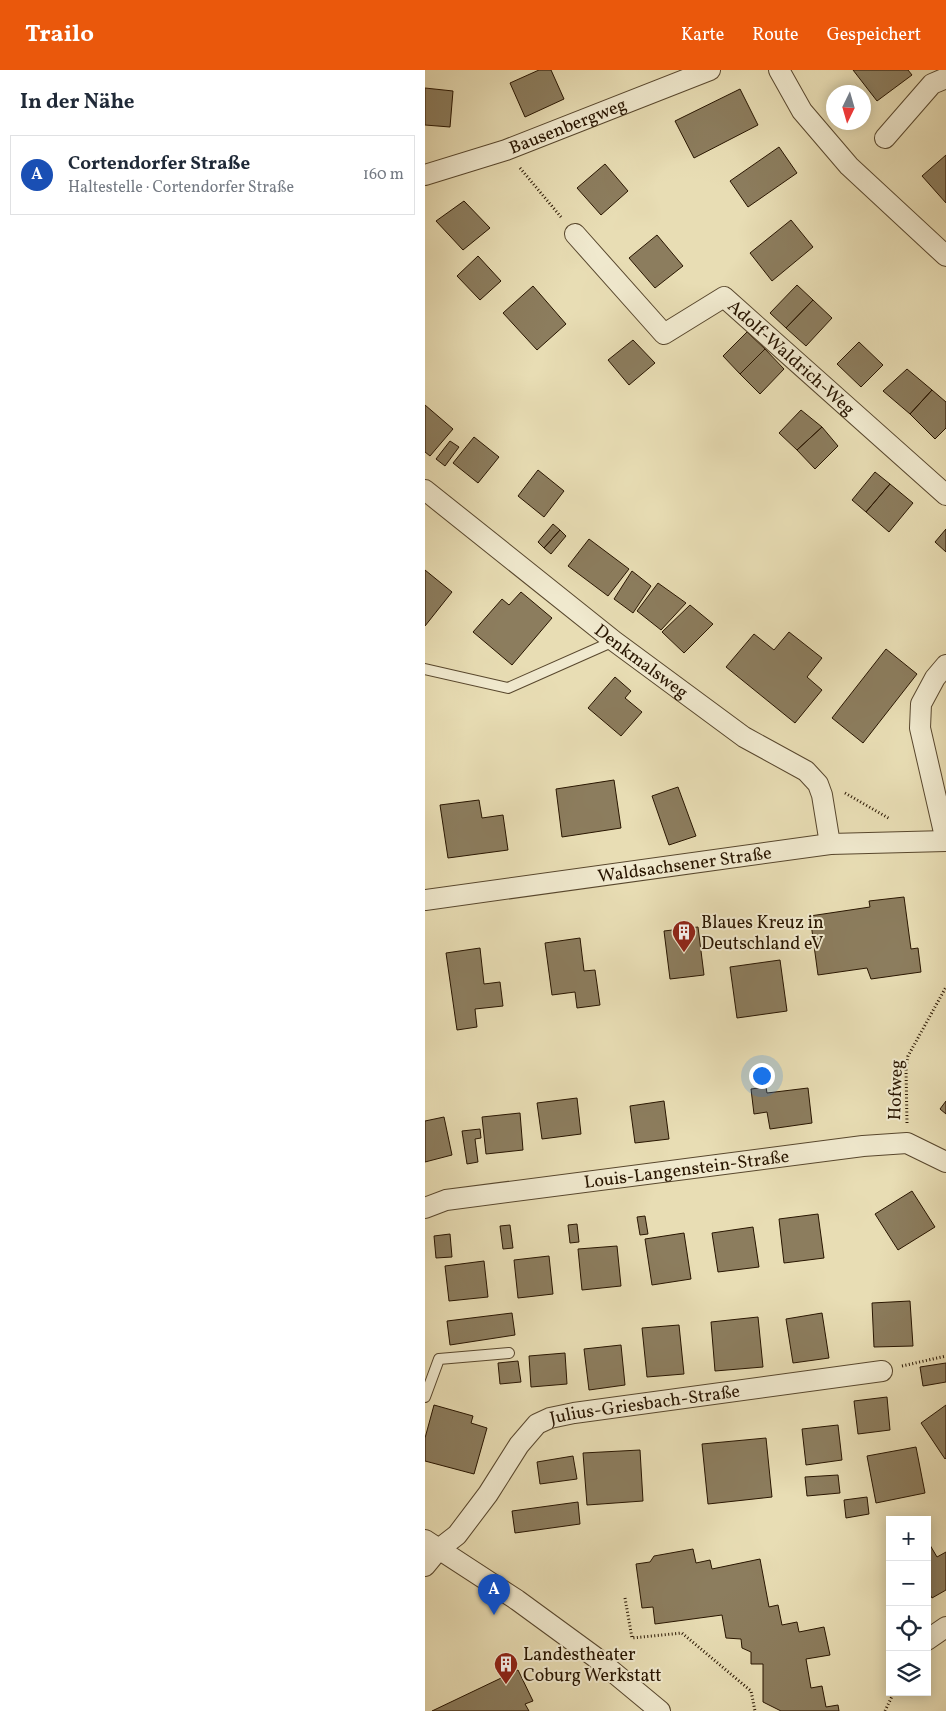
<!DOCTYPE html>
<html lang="de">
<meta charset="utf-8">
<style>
body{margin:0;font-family:Vollkorn,serif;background:#f2f2f3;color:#1f2937}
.controls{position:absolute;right:15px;bottom:15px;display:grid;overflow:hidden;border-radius:0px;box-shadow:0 2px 12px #0003}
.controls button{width:45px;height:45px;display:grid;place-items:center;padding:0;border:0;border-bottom:1px solid #e0e1e3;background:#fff;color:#1f2937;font:25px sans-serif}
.compass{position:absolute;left:401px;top:15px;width:45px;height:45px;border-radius:50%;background:#fff;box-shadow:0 2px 12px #0003;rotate:185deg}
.you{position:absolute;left:336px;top:1005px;width:18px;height:18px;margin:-12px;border:4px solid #fff;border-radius:50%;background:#1a73e8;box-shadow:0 0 0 8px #1a73e833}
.badge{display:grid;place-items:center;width:32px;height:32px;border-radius:50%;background:#ea580c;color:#fff;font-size:16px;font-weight:700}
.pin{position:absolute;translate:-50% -41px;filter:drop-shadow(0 1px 2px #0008)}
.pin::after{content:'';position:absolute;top:26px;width:18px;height:15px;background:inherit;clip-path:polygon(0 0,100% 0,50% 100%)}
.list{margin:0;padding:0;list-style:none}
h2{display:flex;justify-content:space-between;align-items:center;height:65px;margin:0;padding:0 20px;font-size:21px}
h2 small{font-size:16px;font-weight:400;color:#747a83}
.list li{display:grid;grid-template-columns:32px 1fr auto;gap:15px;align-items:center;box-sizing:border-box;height:80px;margin:0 10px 10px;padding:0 10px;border:1px solid #e0e1e3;border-radius:0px}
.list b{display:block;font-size:19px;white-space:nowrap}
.list p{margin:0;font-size:16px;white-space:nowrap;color:#747a83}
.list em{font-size:16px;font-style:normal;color:#747a83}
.icon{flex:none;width:28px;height:28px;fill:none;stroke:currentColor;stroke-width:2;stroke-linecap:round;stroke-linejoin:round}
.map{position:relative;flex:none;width:521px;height:1641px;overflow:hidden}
header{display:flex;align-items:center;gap:30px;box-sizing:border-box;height:70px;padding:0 25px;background:#ea580c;color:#fff}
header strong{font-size:24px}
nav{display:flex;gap:28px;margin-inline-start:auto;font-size:18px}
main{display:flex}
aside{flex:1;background:#fff}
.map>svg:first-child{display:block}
</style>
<header>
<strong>Trailo</strong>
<nav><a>Karte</a><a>Route</a><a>Gespeichert</a></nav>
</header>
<main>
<aside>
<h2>In der Nähe<small></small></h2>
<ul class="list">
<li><span class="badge" style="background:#1a4fb4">A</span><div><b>Cortendorfer Straße</b><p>Haltestelle · Cortendorfer Straße</p></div><em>160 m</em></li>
</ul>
</aside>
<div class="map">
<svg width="521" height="1641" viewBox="0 0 521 1641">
<rect width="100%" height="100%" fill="#e8ddb4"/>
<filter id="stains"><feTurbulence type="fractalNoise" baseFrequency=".004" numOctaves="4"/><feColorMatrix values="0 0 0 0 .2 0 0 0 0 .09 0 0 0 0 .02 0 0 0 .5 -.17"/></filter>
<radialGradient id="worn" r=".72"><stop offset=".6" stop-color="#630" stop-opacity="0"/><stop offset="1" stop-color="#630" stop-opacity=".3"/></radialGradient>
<path fill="#8c7d5e" stroke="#281500" d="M 114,0 L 126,0 L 139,29 L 100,47 L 85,13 Z
M 428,0 L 483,0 L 487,5 L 452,31 Z
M 0,18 L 28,21 L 25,57 L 0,55 Z
M 315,19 L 333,55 L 269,88 L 250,51 Z
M 354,77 L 372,103 L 323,137 L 305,111 Z
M 521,85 L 521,133 L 497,106 Z
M 180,94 L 203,121 L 176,145 L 152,118 Z
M 39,131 L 65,158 L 38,180 L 11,151 Z
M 366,150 L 388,177 L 347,211 L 325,183 Z
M 232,165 L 258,196 L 230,218 L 204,188 Z
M 53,186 L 76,211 L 55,230 L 32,206 Z
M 372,215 L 388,230 L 361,258 L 345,243 Z
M 108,216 L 141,254 L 112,280 L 78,243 Z
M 388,230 L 407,248 L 381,276 L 361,258 Z
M 322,262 L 340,279 L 315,304 L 298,286 Z
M 208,270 L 230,293 L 204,315 L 183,290 Z
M 434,272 L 458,295 L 436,317 L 412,294 Z
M 340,279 L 359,299 L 335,324 L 315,304 Z
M 482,299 L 507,320 L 485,344 L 458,321 Z
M 507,320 L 521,332 L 521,358 L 510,369 L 485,344 Z
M 0,335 L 28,359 L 5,386 L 0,382 Z
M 376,340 L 397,357 L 372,380 L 354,363 Z
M 397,357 L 413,376 L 390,399 L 372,380 Z
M 49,367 L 74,387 L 53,413 L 28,393 Z
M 25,371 L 34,377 L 20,396 L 11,389 Z
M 113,400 L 139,421 L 119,447 L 93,426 Z
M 450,402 L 465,414 L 441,442 L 427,430 Z
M 465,414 L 488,433 L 464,462 L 441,442 Z
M 128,454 L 135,460 L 119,478 L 113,472 Z
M 521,459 L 521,482 L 510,472 Z
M 135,460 L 141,466 L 126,484 L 119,478 Z
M 164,469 L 204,499 L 183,526 L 143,496 Z
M 0,500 L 27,522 L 0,556 Z
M 207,501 L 226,516 L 208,543 L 189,529 Z
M 233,513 L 261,533 L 236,560 L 212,541 Z
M 96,522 L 127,548 L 87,595 L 48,562 L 77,529 L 84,535 Z
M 265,535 L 288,554 L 259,583 L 237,562 Z
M 364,562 L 397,588 L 382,607 L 397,620 L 370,653 L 301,597 L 329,564 L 349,580 Z
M 461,579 L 492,604 L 438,673 L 407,648 Z
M 190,607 L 206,621 L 200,628 L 217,642 L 196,666 L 163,638 Z
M 189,710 L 196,758 L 137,767 L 131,719 Z
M 253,717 L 271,766 L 244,775 L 227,726 Z
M 54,730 L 57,748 L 78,745 L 83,780 L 23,788 L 15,735 Z
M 479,827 L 486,879 L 493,878 L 496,902 L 446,909 L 442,898 L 393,905 L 385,846 L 445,837 L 444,831 Z
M 273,857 L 279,905 L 245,909 L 239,861 Z
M 155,868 L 159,901 L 170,900 L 175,935 L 152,938 L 150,922 L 127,925 L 120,873 Z
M 55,878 L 59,914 L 75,912 L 78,936 L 50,939 L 52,957 L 32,960 L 21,883 Z
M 355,890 L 362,941 L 312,948 L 305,897 Z
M 341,1017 L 342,1023 L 383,1018 L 387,1053 L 345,1059 L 342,1042 L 329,1044 L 326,1019 Z
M 152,1028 L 156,1064 L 117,1069 L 112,1033 Z
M 239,1031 L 244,1069 L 210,1073 L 205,1036 Z
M 521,1031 L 521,1044 L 515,1039 Z
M 95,1043 L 98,1080 L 61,1084 L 57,1047 Z
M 19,1047 L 27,1085 L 0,1092 L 0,1051 Z
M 55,1059 L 56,1068 L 50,1069 L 53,1092 L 42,1094 L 37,1061 Z
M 487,1121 L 510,1157 L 473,1180 L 450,1144 Z
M 393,1144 L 399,1188 L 359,1193 L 354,1149 Z
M 220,1146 L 223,1164 L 215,1165 L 212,1147 Z
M 152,1154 L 154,1172 L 145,1173 L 143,1155 Z
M 85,1155 L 88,1178 L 78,1179 L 75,1156 Z
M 328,1157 L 334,1197 L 293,1202 L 287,1163 Z
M 259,1163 L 266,1209 L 227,1215 L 220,1169 Z
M 25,1164 L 27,1187 L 11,1188 L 9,1166 Z
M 192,1176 L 196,1216 L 157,1220 L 153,1179 Z
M 124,1186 L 128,1224 L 93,1228 L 89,1190 Z
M 59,1191 L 63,1227 L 24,1231 L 20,1196 Z
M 485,1231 L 488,1276 L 449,1277 L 447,1233 Z
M 87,1243 L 90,1265 L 25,1275 L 22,1251 Z
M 397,1243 L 404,1288 L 368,1293 L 361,1249 Z
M 333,1247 L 338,1297 L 290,1301 L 286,1252 Z
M 254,1255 L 259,1304 L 222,1307 L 217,1258 Z
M 196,1275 L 200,1315 L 164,1320 L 159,1279 Z
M 140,1283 L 142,1314 L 106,1317 L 104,1286 Z
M 93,1291 L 96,1312 L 75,1314 L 73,1293 Z
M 521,1293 L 521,1312 L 498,1316 L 495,1297 Z
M 462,1327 L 465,1360 L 433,1364 L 429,1331 Z
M 9,1335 L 48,1346 L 46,1353 L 62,1358 L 49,1404 L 0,1391 L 0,1368 Z
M 521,1335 L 521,1388 L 520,1389 L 496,1353 Z
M 413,1355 L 417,1390 L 381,1395 L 377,1359 Z
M 341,1368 L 347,1427 L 283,1434 L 277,1374 Z
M 491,1377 L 500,1423 L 451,1433 L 442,1386 Z
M 215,1380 L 218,1431 L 162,1435 L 158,1383 Z
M 148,1386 L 152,1409 L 115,1414 L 112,1392 Z
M 413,1405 L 415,1423 L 382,1426 L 380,1407 Z
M 442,1427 L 444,1444 L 421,1448 L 419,1430 Z
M 153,1432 L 155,1454 L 90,1463 L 87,1441 Z
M 502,1470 L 512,1487 L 521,1482 L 521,1520 L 507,1528 L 502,1519 Z
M 268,1479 L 271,1493 L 285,1490 L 287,1499 L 335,1489 L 344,1537 L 353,1535 L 357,1555 L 372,1552 L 374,1562 L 399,1557 L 405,1585 L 381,1589 L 386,1618 L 397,1616 L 401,1637 L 413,1635 L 414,1641 L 356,1641 L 338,1632 L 338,1594 L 326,1594 L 326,1582 L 317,1578 L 316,1569 L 301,1568 L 297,1545 L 230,1554 L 228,1537 L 217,1538 L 211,1494 L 225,1492 L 229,1486 Z
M 93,1600 L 108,1631 L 100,1634 L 104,1641 L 7,1641 Z"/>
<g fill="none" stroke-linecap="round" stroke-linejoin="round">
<g stroke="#58472d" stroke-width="12">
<path id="lane" d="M 0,599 L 83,618 L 189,571
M 0,1327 L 14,1289 L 84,1283"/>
</g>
<g stroke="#58472d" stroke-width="22">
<g id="street">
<path d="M 354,0 L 377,41 L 424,96 L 521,186"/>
<path d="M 460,68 L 507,14 L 521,8"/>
<path id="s1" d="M 0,105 L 81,80 L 285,0"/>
<path id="s2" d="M 150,164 L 239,264 L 299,227 L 521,425"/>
<path id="s3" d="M 0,420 L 189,571 L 319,667 L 381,701 L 393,714 L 397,725 L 405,774"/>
<path d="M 521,771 L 495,658 L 496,634 L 510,608 L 521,595"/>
<path id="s4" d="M 0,830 L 405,774 L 521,771"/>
<path id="s5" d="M 0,1138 L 21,1130 L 438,1076 L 482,1073 L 521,1092"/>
<path d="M 0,1470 L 92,1530 L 170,1587 L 235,1641"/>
<path id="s6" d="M 0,1496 L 14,1479 L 32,1465 L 63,1424 L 94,1375 L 112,1354 L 125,1348 L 149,1343 L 457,1301"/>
<path d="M 502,1570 L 521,1557"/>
</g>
</g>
<path stroke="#281500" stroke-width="3" stroke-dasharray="1 2.5" stroke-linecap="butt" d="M 95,98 L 136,147
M 420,723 L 465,749
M 482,1053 L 481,998 L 483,986 L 521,917
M 477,1296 L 521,1286
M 200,1528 L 207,1568 L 257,1563 L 326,1621 L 330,1641
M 460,1641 L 469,1622"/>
<use href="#lane" stroke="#f0e9ce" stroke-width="10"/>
<use href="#street" stroke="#f0e9ce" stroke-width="20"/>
</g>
<defs>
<g id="building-pin" transform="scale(1.25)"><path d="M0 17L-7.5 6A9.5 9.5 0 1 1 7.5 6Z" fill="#8f2418" stroke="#f0e9ce"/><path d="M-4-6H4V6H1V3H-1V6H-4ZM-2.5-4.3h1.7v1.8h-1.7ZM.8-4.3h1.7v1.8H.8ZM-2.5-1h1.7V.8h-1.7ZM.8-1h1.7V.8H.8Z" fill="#fff"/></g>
</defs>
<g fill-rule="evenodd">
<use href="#building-pin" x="259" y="862"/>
<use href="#building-pin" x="81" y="1594"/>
</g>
<g text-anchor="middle" stroke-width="4" stroke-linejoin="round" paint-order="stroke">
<g font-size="18" fill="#281500" stroke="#f0e9ce">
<text dy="6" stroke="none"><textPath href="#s1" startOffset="151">Bausenbergweg</textPath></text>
<text dy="6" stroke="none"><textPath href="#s2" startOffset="295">Adolf-Waldrich-Weg</textPath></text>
<text dy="6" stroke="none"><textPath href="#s3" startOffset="276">Denkmalsweg</textPath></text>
<text dy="6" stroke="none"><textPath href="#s4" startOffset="262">Waldsachsener Straße</textPath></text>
<text transform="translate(470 1020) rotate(-88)" y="6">Hofweg</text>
<text dy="6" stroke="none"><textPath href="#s5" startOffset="265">Louis-Langenstein-Straße</textPath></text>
<text dy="6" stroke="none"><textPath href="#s6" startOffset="292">Julius-Griesbach-Straße</textPath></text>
</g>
<g font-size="18" fill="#281500" stroke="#f0e9ce" text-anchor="start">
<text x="276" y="858">Blaues Kreuz in<tspan x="276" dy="21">Deutschland eV</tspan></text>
<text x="98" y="1590">Landestheater<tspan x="98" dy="21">Coburg Werkstatt</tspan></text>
</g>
</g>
<rect width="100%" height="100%" filter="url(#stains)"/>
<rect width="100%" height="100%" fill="url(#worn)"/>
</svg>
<div class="controls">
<button>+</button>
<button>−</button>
<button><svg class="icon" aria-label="locate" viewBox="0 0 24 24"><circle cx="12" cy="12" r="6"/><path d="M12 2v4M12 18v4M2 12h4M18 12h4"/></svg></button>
<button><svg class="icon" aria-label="layers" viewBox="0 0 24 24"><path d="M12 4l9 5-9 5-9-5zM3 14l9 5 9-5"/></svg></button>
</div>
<svg class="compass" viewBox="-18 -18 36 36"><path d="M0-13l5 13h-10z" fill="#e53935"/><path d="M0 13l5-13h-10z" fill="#747a83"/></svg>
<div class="you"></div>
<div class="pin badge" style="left:69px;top:1545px;background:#1a4fb4">A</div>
</div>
</main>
